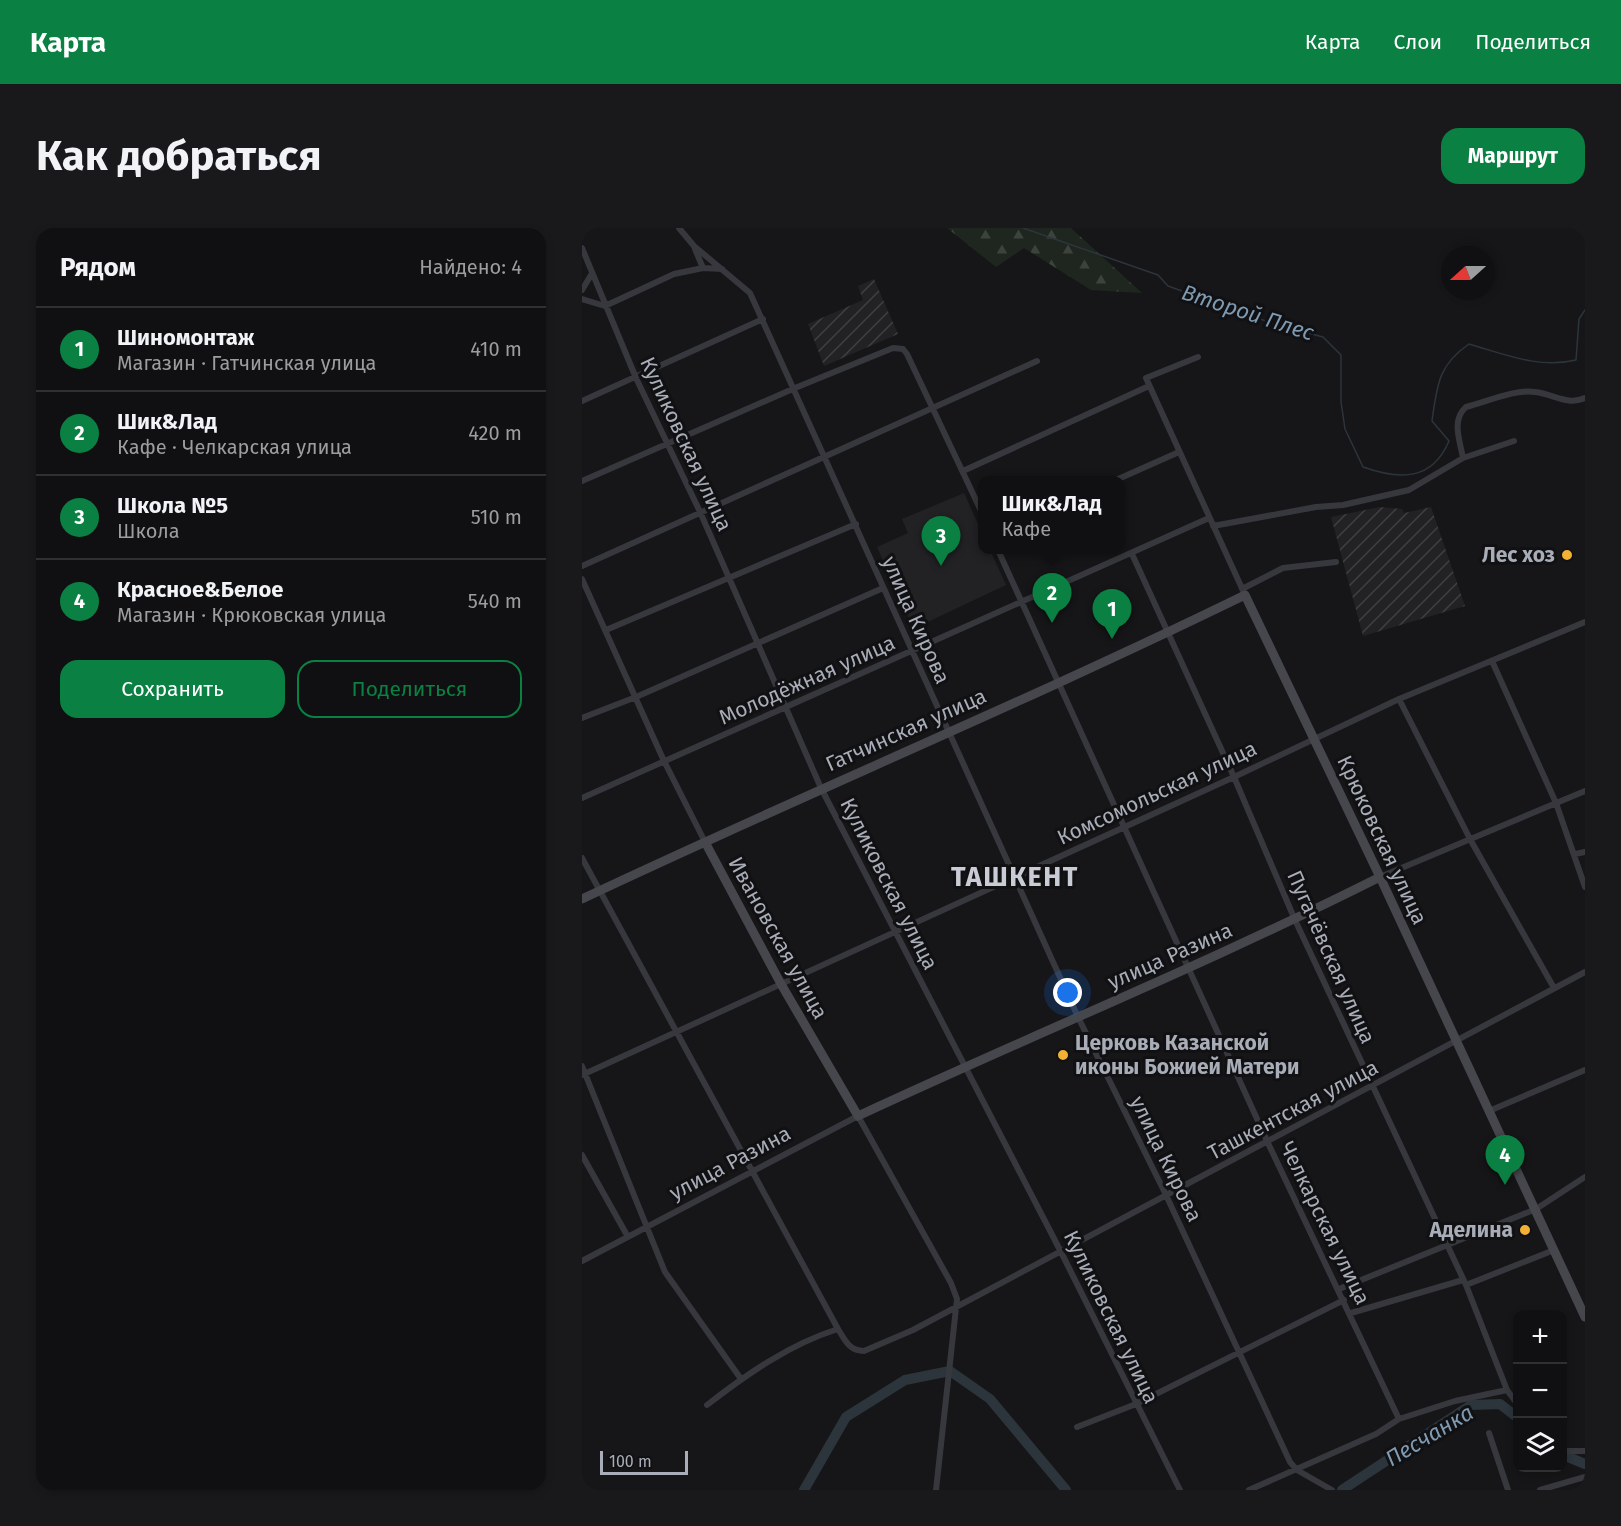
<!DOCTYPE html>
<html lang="ru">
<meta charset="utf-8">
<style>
body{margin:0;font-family:"Fira Sans",sans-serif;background:#19191b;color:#f1f3f6}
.controls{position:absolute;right:18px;bottom:18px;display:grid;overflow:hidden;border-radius:12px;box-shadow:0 3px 9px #0003}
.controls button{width:54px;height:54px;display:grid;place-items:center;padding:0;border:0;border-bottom:2px solid #303032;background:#101012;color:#f1f3f6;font:30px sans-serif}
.compass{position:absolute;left:859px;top:18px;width:54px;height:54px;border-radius:50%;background:#101012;box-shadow:0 3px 9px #0003;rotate:249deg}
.scale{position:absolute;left:18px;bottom:15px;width:88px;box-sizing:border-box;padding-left:6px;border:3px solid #a8adb8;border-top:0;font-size:16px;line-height:21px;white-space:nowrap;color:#a8adb8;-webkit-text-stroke:4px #111113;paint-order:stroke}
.you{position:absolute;left:486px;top:765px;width:21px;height:21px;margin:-15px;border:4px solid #fff;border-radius:50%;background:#1a73e8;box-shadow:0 0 0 9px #1a73e833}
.badge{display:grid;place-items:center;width:39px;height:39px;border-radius:50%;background:#0b8043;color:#fff;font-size:20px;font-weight:700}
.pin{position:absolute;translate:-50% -50px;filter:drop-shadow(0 2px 3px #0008)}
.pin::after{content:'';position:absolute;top:32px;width:21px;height:18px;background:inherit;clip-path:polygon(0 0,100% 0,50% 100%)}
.popup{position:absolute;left:396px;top:248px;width:147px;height:78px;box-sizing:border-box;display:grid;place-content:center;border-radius:12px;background:#101012;filter:drop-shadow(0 2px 4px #0005);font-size:20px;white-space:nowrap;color:#9c9d9f}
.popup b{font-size:22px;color:#f1f3f6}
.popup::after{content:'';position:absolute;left:50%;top:100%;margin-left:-12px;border:12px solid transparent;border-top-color:#101012}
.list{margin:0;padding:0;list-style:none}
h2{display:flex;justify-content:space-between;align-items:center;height:78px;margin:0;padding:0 24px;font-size:26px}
h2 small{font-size:20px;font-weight:400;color:#9c9d9f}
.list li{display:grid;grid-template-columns:39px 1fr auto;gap:18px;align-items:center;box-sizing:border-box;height:84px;padding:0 24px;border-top:2px solid #303032}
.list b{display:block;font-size:22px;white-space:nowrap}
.list p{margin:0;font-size:20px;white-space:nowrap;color:#9c9d9f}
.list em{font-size:20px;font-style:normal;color:#9c9d9f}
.actions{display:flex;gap:12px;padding:18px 24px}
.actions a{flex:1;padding:14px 0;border:2px solid #0b8043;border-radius:18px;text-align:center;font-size:21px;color:#0b8043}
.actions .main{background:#0b8043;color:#fff}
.icon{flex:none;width:33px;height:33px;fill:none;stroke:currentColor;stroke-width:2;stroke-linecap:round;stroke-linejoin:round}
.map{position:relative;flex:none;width:1003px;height:1262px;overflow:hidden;border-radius:18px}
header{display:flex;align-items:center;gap:36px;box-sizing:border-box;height:84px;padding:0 30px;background:#0b8043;color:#fff}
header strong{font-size:28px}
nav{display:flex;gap:33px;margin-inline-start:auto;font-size:21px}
.intro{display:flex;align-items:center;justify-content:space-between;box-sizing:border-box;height:144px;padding:0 36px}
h1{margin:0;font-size:42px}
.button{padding:15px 27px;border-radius:18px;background:#0b8043;color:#fff;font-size:21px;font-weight:700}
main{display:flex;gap:36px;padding:0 36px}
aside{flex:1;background:#101012;border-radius:18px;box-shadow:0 3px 9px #0003}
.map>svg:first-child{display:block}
</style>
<header>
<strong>Карта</strong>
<nav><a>Карта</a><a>Слои</a><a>Поделиться</a></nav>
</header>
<div class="intro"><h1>Как добраться</h1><a class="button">Маршрут</a></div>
<main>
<aside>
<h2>Рядом<small>Найдено: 4</small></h2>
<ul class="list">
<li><span class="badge">1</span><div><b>Шиномонтаж</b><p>Магазин · Гатчинская улица</p></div><em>410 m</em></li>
<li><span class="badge">2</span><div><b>Шик&amp;Лад</b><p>Кафе · Челкарская улица</p></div><em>420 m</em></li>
<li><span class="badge">3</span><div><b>Школа №5</b><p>Школа</p></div><em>510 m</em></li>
<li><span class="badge">4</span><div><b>Красное&amp;Белое</b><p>Магазин · Крюковская улица</p></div><em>540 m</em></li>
</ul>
<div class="actions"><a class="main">Сохранить</a><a>Поделиться</a></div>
</aside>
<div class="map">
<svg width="1003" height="1262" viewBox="0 0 1003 1262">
<defs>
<pattern id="industrial-furrows" width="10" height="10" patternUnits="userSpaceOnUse" patternTransform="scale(1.5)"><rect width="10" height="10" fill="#222225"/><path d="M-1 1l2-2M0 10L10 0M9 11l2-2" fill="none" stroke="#3f3f43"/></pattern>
<pattern id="forest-firs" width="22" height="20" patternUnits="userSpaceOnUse" patternTransform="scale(1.5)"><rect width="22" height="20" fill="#1e261f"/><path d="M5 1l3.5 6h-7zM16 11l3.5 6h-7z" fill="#3c433d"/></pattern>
</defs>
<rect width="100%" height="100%" fill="#161618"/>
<path fill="#222225" d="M 382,265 L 401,307 L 401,322 L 408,322 L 424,357 L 335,399 L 329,395 L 295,319 L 326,305 L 320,291 Z"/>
<path fill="url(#industrial-furrows)" d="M 292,51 L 316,106 L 242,138 L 226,96 L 281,72 L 276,58 Z
M 798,279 L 820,281 L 822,285 L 849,279 L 883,378 L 781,408 L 749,289 Z"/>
<path fill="url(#forest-firs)" d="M 365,0 L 489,0 L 560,65 L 509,62 L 442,20 L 414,39 Z"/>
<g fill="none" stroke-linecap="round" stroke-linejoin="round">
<path stroke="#2c353c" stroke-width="1.5" d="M 441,0 L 576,47 L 586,58 L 692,96 L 741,109 L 759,127 L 759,174 L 763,201 L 781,239 C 818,252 850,253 867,213 L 850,193 C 855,158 856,137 887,116 C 922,126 957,141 994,132 L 997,91 L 1003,82"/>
<path stroke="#2c353c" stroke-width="10" d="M 981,1227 L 1003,1236
M 222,1262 L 264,1189 L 323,1152 L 368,1143 L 408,1171 L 484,1262
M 760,1262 L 889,1177 L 918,1176 L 936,1190"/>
<path stroke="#37383d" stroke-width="6" d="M 97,0 L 112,18 L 168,65 L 496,789 L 584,967 L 708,1234 L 715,1242 L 750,1262
M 0,20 L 54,150 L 119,286 L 239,560 L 479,1024 L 598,1262
M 113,21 L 121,40
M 0,62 L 9,47
M 0,71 L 23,78 L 92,46 L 121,40 L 140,41
M 616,129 L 564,150 L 663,367
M 0,173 L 181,91
M 881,230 C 878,213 869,192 884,179 C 905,174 932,161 953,164 C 972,166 985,178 1003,170
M 381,243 L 567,158
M 534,252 L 597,224
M 0,253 L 213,160 L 311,120 L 321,121 L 325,126 L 401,287
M 631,298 L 734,279 L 761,277 L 827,262 L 881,230 L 932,213
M 416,322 L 686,915 L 817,1191
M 550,326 L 652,549 L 713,692 L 884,1057 L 925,1162 L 936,1177
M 0,338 L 455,133
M 0,351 L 82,533 L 123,614
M 660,361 L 701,340 L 754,334
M 24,402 L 274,296
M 910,433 L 974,575 L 1003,659
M 817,471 L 888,611 L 972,760
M 0,490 L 54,469 L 301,360
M 0,570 L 627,290
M 993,626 L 1003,624
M 0,630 L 256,1101
M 798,649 L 1003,563
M 0,838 L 83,1044 L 159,1151
M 0,847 L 652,549 L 817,471 L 1003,394
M 907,883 L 1003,842
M 0,927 L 46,1009
M 0,1033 L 276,888 L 369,1055 L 375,1071 L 354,1262
M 884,1057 L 972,1022
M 757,1061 L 954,981 L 1003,949
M 769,1085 L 881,1052
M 125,1177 C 165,1146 208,1116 256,1101 C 263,1112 267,1123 282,1123 L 331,1102 L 1003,744
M 495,1199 L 554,1176 L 762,1072
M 907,1205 L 926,1262
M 981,1223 L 1003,1223
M 667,1262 L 794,1206 L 817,1191 L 873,1173 L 925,1162
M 958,1262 L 1003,1249"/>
<path stroke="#45474d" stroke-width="9" d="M 123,614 L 199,756 L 276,888 C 450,807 627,735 798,649
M 0,671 C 220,567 444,474 663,367 L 798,649 L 1003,1089"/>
</g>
<g fill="#f2b134" stroke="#111113" stroke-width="2">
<circle cx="985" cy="327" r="6"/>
<circle cx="481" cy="827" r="6"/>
<circle cx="943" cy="1002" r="6"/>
</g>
<g text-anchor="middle" stroke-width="6" stroke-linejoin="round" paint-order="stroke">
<g font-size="21" fill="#a8adb8" stroke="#111113">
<text transform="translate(104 216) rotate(65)" y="7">Куликовская улица</text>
<text transform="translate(334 392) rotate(66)" y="7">улица Кирова</text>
<text transform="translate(225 452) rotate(-24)" y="7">Молодёжная улица</text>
<text transform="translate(324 502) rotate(-24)" y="7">Гатчинская улица</text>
<text transform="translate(575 565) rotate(-25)" y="7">Комсомольская улица</text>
<text transform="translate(800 612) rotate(65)" y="7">Крюковская улица</text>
<text transform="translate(307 656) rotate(63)" y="7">Куликовская улица</text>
<text transform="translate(196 710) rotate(61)" y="7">Ивановская улица</text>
<text transform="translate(588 728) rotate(-24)" y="7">улица Разина</text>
<text transform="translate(749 729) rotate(66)" y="7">Пугачёвская улица</text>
<text transform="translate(711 882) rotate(-28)" y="7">Ташкентская улица</text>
<text transform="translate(584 931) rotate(64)" y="7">улица Кирова</text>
<text transform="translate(148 935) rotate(-28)" y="7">улица Разина</text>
<text transform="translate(743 995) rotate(64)" y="7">Челкарская улица</text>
<text transform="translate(529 1089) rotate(64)" y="7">Куликовская улица</text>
</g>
<g font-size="21" font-weight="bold" fill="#a8adb8" stroke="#111113" text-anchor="end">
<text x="973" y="334">Лес хоз</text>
<text x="493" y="822" text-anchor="start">Церковь Казанской<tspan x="493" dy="24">иконы Божией Матери</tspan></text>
<text x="931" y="1009">Аделина</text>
</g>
<g font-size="22" font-style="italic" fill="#7f9bb3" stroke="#111113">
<text transform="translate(666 84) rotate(18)" y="8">Второй Плес</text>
<text transform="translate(847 1207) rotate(-31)" y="8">Песчанка</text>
</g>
<g font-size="27" font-weight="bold" letter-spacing="1.5" fill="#c9ccd4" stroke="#111113">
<text x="433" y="658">ТАШКЕНТ</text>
</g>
</g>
</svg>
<div class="controls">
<button>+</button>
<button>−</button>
<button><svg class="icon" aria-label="layers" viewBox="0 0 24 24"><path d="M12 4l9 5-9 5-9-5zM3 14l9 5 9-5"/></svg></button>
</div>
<svg class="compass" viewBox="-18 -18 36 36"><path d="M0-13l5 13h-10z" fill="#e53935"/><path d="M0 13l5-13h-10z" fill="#9c9d9f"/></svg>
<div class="scale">100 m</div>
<div class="you"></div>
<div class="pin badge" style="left:530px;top:411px">1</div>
<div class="pin badge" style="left:470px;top:395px">2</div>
<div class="popup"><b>Шик&amp;Лад</b>Кафе</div>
<div class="pin badge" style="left:359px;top:338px">3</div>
<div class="pin badge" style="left:923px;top:957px">4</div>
</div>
</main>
